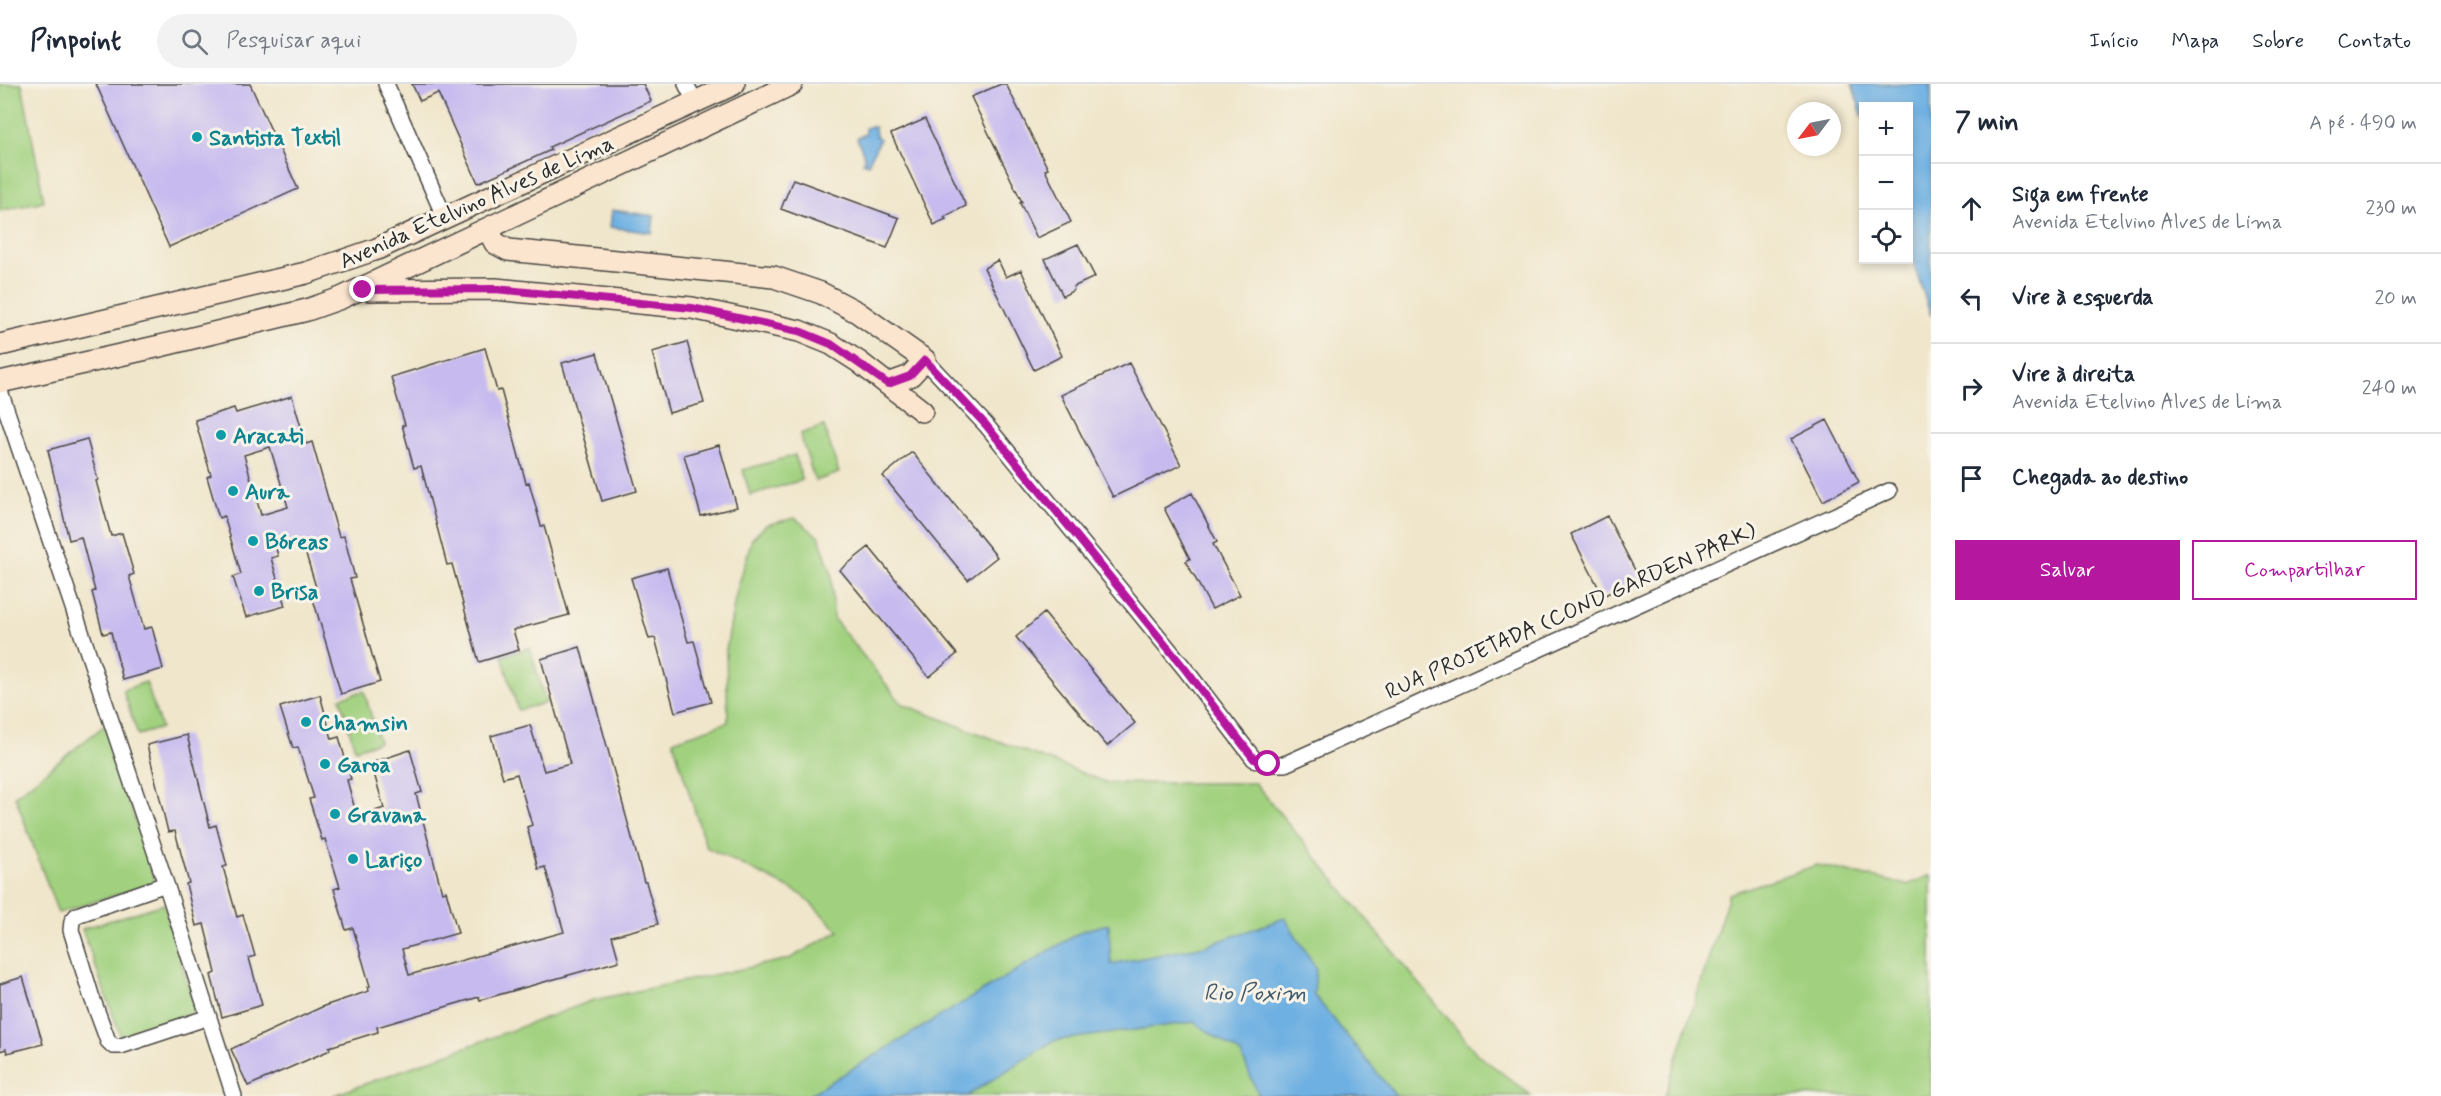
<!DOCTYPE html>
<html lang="pt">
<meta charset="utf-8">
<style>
body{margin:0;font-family:Mynerve,sans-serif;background:#f2f2f3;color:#1f2937}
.controls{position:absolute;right:18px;top:18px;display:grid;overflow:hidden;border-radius:0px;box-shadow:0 3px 9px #0003}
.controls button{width:54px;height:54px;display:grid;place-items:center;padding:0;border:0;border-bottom:2px solid #e0e1e3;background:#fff;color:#1f2937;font:30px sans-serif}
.compass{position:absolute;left:1787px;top:18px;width:54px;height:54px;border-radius:50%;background:#fff;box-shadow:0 3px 9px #0003;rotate:238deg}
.stop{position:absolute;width:18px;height:18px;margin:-14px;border:4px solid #b5179e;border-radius:50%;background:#fff}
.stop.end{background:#b5179e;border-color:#fff;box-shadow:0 2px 6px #0008}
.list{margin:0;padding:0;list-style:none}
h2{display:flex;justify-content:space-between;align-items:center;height:78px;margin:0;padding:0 24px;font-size:26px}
h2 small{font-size:20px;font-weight:400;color:#747a83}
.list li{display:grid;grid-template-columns:39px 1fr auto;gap:18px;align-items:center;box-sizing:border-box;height:90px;padding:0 24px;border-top:2px solid #e0e1e3}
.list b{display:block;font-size:22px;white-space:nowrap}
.list p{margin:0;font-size:20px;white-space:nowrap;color:#747a83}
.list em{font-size:20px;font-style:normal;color:#747a83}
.actions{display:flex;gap:12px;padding:18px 24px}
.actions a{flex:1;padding:14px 0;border:2px solid #b5179e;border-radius:0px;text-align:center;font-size:21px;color:#b5179e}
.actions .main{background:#b5179e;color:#fff}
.icon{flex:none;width:33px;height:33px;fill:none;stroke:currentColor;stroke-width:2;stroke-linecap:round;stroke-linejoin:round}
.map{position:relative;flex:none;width:1931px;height:1012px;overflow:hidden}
header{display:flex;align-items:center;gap:36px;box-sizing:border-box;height:84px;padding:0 30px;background:#fff;border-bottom:2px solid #e0e1e3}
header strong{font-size:28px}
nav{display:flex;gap:33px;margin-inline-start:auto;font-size:21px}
.search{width:420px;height:54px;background:#f2f2f3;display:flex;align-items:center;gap:15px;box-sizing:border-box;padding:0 21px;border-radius:33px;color:#747a83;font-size:22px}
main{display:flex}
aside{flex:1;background:#fff}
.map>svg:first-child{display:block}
</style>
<header>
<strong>Pinpoint</strong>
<div class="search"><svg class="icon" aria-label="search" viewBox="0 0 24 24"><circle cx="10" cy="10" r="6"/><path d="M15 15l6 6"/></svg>Pesquisar aqui</div>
<nav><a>Início</a><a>Mapa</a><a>Sobre</a><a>Contato</a></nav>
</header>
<main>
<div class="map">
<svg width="1931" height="1012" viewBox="0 0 1931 1012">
<rect width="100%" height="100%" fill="#f7f3e8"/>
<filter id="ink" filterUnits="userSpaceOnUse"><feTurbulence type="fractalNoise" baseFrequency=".0167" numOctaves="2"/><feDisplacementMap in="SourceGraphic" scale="12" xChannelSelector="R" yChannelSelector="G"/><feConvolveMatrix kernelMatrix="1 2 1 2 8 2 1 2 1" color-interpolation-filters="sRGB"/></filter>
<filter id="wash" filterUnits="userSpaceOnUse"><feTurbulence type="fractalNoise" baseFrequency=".008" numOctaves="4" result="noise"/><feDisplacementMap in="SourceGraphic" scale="24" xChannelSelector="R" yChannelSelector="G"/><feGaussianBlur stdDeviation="1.35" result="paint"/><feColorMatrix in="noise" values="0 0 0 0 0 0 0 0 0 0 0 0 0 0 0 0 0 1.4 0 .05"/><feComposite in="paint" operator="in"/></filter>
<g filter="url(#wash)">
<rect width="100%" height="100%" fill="#f0e6cb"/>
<path fill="#a1d17f" stroke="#667e55" stroke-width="1.5" d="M 0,0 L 22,0 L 44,117 L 0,127 Z
M 824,342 L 839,389 L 815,397 L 800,350 Z
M 795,371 L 802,396 L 750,411 L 743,386 Z
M 795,434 L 819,453 L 832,491 L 833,534 L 902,620 L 1108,699 L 1255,699 L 1477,970 L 1532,1012 L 332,1012 L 594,916 L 789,875 L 839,847 L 801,810 L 706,763 L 673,657 L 728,638 L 726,566 L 736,510 L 752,455 L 766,441 Z
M 530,564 L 546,619 L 518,626 L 502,572 Z
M 146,598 L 161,644 L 138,651 L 123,606 Z
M 364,607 L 379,658 L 355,665 L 340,614 Z
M 105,641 L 155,799 L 58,829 L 15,712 Z
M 1817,781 L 1907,801 L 1931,791 L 1931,1012 L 1665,1012 L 1729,810 Z
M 164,820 L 196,927 L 121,953 L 82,845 Z"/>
<path fill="#6eb0e2" stroke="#4c6e86" stroke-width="1.5" d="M 1852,0 L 1931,0 L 1931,232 L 1909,166 L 1908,22 L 1864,22 L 1863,34 Z
M 869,43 L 875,43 L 876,52 L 880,55 L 868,80 L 863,78 L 865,74 L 857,54 L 865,50 L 865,44 Z
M 612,126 L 654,132 L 652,149 L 610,143 Z
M 1285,834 L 1316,884 L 1314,911 L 1396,1012 L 1259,1012 L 1241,970 L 1194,938 L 1053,957 L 967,1012 L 807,1012 L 1084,846 L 1109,840 L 1111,880 L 1205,862 Z"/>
<g id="blocks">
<path fill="#c6baef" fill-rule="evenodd" d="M 96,0 L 250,0 L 298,105 L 169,163 Z
M 412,0 L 643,0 L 651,17 L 549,63 L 551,66 L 478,99 L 438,9 L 420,17 Z
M 1001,0 L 1006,0 L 1048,85 L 1045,86 L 1071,138 L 1037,154 L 1020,119 L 1022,118 L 971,13 Z
M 925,35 L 966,122 L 944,133 L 946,135 L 934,141 L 891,50 Z
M 793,95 L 899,134 L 887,164 L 781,125 Z
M 1078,160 L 1095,193 L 1073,203 L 1074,206 L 1063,212 L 1045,175 Z
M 998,176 L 1006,193 L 1021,186 L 1062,272 L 1034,286 L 984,184 Z
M 687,258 L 704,319 L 669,329 L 652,268 Z
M 485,264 L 497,307 L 501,306 L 526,399 L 529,398 L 541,442 L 544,442 L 569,531 L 513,546 L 519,566 L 479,578 L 452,480 L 447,481 L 421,382 L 414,384 L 402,341 L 405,341 L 391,293 Z
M 597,269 L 637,407 L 602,417 L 562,279 Z
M 1129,279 L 1181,381 L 1113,413 L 1061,311 Z
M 292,312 L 306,360 L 312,358 L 339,453 L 344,452 L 355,494 L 350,495 L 380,598 L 341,610 L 313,515 L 319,513 L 302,457 L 276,464 L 278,472 L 271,474 L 285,522 L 246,533 L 233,493 L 241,490 L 224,432 L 219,434 L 207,393 L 211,391 L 195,336 L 234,324 L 236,329 ZM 270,363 L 288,423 L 261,431 L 244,371 Z
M 1827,336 L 1859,398 L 1823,417 L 1791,355 Z
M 87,355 L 98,396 L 96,397 L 111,452 L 122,449 L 134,490 L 129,492 L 144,545 L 152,543 L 163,585 L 123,596 L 111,548 L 103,550 L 92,508 L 95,507 L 81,453 L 69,456 L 48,366 Z
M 719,361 L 737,423 L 701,432 L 684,371 Z
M 912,368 L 997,473 L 968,496 L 883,392 Z
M 1192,409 L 1217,458 L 1213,460 L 1240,511 L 1212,525 L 1186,477 L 1190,475 L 1164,424 Z
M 1607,432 L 1639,494 L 1603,512 L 1571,450 Z
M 869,463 L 957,570 L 929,593 L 840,486 Z
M 667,484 L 688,558 L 694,557 L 711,618 L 675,628 L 655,554 L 649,555 L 631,494 Z
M 1044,529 L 1135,639 L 1107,662 L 1016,553 Z
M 580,563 L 644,798 L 646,798 L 658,840 L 612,852 L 619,877 L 480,916 L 479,913 L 377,943 L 378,948 L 329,963 L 330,966 L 248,1002 L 231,965 L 324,922 L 369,907 L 368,903 L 370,902 L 353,844 L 346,846 L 334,805 L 340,803 L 325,755 L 322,756 L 309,715 L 314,714 L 298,663 L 293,664 L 280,623 L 320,611 L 332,655 L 339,653 L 351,695 L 347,696 L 357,733 L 384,724 L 371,679 L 410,666 L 422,708 L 416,710 L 428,756 L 442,808 L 446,807 L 458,849 L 402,865 L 409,891 L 564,848 L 545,783 L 538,785 L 527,743 L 532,741 L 517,690 L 503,694 L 491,652 L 530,641 L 544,687 L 570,680 L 541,575 Z
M 187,651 L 210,743 L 216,741 L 227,782 L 223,783 L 237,833 L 243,831 L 251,858 L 255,872 L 249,874 L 262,921 L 222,933 L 211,891 L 216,889 L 204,840 L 196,842 L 186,800 L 189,799 L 175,747 L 168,748 L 147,661 Z
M 23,893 L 43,960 L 7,969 L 6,965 L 0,967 L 0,900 Z"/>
</g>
</g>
<g filter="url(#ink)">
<use href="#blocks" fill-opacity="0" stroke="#494743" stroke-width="1.5"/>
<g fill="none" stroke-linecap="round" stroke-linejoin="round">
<g stroke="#494743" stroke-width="18">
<path id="street" d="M 386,0 L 445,134
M 686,0 L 695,18
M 925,276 L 986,341 L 1185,585 L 1254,675 L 1268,680 L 1285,680 L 1889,407
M 0,307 L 166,800 L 234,1012
M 166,800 L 77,831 L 72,837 L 71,846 L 91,911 L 108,957 L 113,962 L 121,962 L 209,933"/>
</g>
<g stroke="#494743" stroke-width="24">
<path id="secondary" d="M 488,145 L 495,159 L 508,166 L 774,193 L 821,209 L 857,228 L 925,276 L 910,292 L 888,300
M 369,206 L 495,205 L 692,224 L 799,247 L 831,260 L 859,278 L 922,327
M 0,261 L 306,189 L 377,165 L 734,0
M 0,298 L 160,262 L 307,226 L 341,214 L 792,0"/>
</g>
<use href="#street" stroke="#fff" stroke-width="15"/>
<use href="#secondary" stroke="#fbe5cf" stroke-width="21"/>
</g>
</g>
<g fill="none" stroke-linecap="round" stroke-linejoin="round" filter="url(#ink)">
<path stroke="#b5179e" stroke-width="8" d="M 363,206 L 495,205 L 692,224 L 799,247 L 831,260 L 888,300 L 910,292 L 925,276 L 986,341 L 1185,585 L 1254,675 L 1268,680"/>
</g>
<g fill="#0f9aa8" stroke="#f7f3e8" stroke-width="2">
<circle cx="197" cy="53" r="6"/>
<circle cx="221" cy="351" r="6"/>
<circle cx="233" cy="407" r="6"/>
<circle cx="253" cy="457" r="6"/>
<circle cx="259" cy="507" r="6"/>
<circle cx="306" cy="638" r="6"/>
<circle cx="325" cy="680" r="6"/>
<circle cx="335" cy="730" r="6"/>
<circle cx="353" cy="775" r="6"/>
</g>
<g text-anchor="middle" stroke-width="6" stroke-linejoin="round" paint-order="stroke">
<g font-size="22" font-weight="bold" fill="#0d838f" stroke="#f7f3e8" text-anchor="start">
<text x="209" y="61">Santista Textil</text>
<text x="233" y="359">Aracati</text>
<text x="245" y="415">Aura</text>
<text x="265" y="465">Bóreas</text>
<text x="271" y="515">Brisa</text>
<text x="318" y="646">Chamsin</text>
<text x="337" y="688">Garoa</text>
<text x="347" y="738">Gravana</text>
<text x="365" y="783">Lariço</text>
</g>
<g font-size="22" fill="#2b2b2b" stroke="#f7f3e8">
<text transform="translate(476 117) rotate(-24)" y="8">Avenida Etelvino Alves de Lima</text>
<text transform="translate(1570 526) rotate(-24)" y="8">RUA PROJETADA (COND GARDEN PARK)</text>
</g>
<g font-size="24" font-style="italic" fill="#425a6b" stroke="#f7f3e8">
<text x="1255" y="916">Rio Poxim</text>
</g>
</g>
</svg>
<div class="controls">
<button>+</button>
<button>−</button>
<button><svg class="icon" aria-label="locate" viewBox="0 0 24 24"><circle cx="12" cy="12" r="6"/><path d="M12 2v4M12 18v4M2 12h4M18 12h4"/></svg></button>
</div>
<svg class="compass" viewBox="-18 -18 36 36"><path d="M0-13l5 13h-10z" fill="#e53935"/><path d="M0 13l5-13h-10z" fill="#747a83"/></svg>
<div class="stop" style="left:1268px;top:680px"></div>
<div class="stop end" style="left:363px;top:206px"></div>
</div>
<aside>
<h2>7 min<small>A pé · 490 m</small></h2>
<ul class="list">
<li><svg class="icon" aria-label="ahead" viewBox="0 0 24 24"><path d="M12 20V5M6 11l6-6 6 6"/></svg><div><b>Siga em frente</b><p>Avenida Etelvino Alves de Lima</p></div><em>230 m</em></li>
<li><svg class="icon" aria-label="left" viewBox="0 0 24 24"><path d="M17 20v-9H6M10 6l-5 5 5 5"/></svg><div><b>Vire à esquerda</b></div><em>20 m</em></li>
<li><svg class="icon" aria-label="right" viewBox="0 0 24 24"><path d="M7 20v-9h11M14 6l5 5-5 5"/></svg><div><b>Vire à direita</b><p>Avenida Etelvino Alves de Lima</p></div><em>240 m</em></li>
<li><svg class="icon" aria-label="arrive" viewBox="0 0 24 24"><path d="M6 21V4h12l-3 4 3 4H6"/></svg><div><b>Chegada ao destino</b></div></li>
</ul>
<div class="actions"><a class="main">Salvar</a><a>Compartilhar</a></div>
</aside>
</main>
